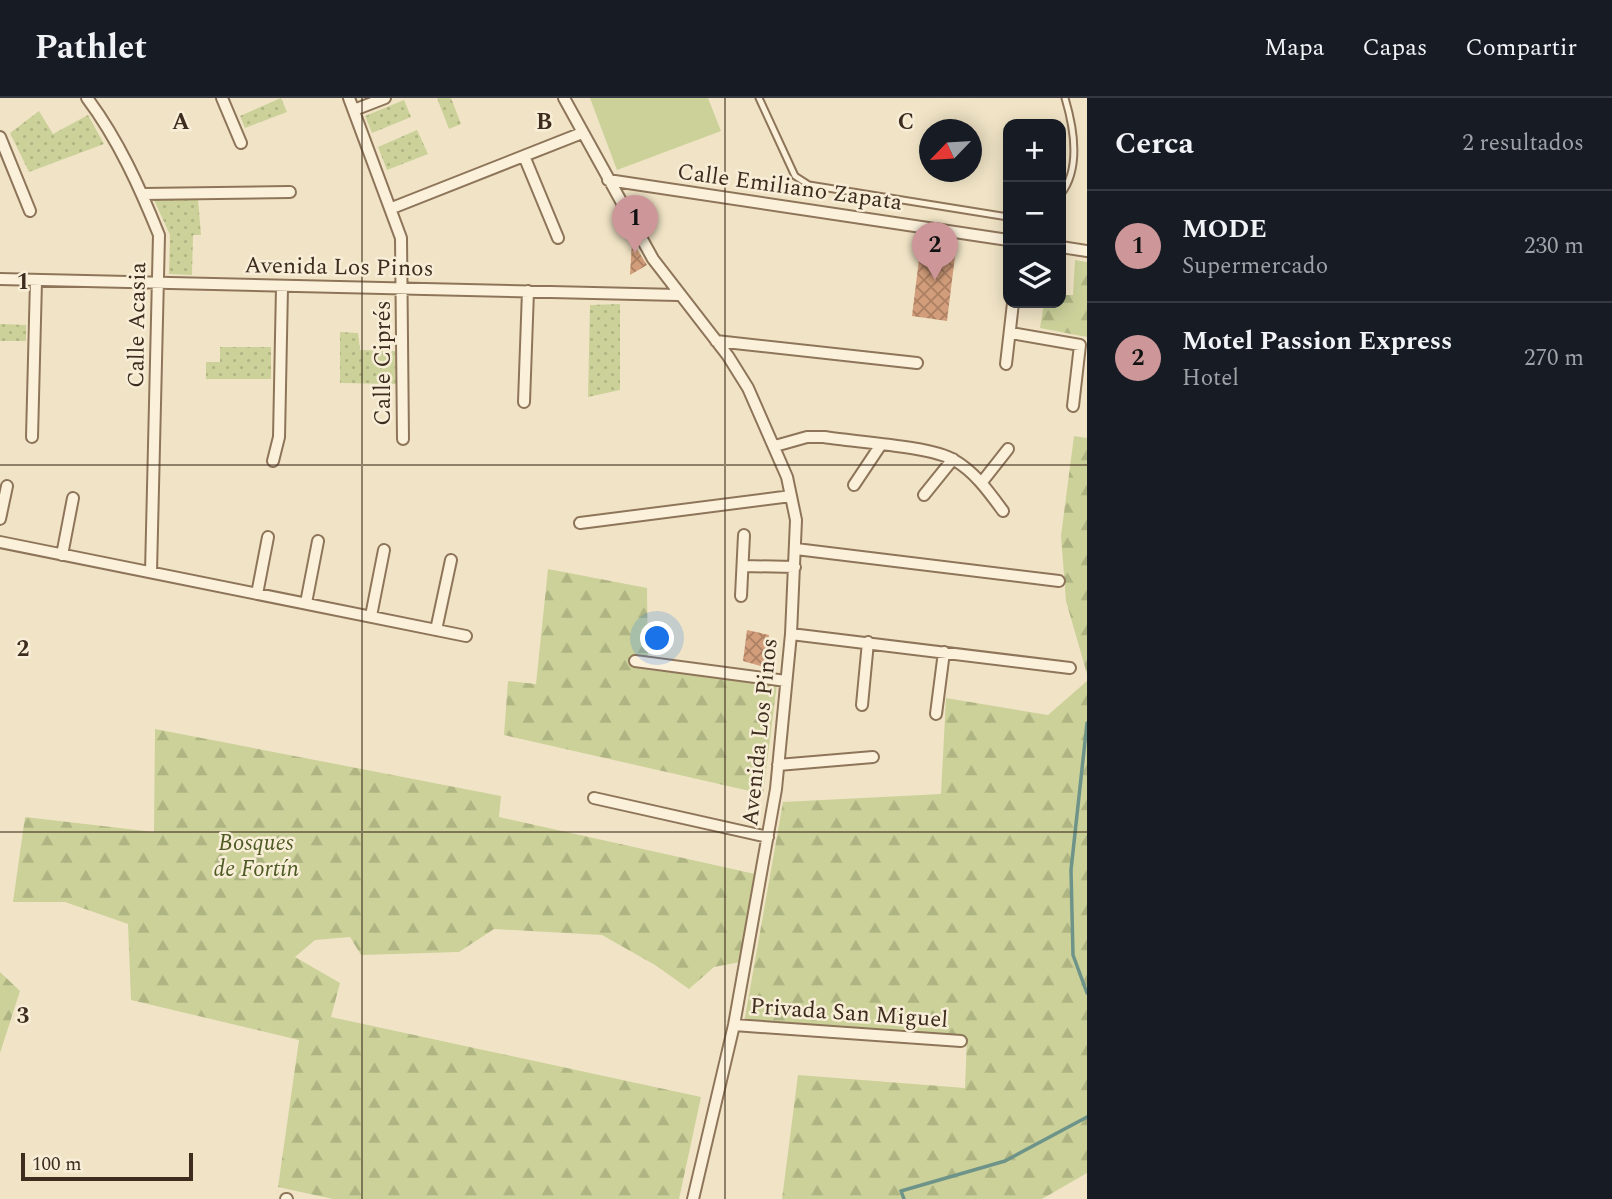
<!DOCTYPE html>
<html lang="es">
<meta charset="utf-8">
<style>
body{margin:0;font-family:Spectral,serif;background:#242831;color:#f1f3f6}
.controls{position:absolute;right:21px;top:21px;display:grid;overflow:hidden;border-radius:14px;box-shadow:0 4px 18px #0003}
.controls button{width:63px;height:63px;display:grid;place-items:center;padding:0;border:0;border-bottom:2px solid #363941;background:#171b24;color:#f1f3f6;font:35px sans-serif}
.compass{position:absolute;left:919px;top:21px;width:63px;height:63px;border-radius:50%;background:#171b24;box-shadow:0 4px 18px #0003;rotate:245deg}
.scale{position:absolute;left:21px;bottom:18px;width:172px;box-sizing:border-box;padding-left:7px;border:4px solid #3e2d1f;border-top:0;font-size:19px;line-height:24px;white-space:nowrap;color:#3e2d1f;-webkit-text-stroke:5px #f8eed7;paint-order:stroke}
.you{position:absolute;left:658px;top:541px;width:24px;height:24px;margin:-18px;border:5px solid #fff;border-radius:50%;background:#1a73e8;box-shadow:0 0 0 10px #1a73e833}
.badge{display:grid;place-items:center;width:46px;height:46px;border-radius:50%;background:#cd979a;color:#111;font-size:23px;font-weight:700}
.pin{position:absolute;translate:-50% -58px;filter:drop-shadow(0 2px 4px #0008)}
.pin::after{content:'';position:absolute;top:37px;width:24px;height:21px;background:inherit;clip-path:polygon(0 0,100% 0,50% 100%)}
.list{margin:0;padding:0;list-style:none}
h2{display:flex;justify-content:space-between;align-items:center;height:91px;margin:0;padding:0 28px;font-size:30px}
h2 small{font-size:23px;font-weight:400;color:#9ea1a6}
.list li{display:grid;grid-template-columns:46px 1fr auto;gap:21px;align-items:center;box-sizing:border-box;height:112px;padding:0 28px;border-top:2px solid #363941}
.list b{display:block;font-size:26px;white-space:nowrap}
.list p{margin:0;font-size:23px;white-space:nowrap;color:#9ea1a6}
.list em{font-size:23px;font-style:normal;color:#9ea1a6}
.icon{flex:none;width:38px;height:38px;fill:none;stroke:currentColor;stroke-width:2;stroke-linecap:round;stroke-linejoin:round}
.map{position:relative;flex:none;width:1087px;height:1101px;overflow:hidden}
header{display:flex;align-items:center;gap:42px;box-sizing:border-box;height:98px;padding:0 35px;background:#171b24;border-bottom:2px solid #363941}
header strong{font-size:33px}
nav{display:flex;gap:38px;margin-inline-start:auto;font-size:24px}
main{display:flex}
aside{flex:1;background:#171b24}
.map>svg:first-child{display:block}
</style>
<header>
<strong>Pathlet</strong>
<nav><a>Mapa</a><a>Capas</a><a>Compartir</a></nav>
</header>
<main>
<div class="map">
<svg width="1087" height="1101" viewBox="0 0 1087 1101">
<defs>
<pattern id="grass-dots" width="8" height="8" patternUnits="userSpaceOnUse" patternTransform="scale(1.75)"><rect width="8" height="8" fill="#cbd199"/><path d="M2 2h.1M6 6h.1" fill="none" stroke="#afb483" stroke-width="1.8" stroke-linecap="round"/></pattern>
<pattern id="forest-firs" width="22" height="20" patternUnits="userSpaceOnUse" patternTransform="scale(1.75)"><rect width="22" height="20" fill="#cbd199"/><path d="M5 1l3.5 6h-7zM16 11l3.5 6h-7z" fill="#afb483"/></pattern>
<pattern id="building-cross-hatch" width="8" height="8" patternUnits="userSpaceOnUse" patternTransform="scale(1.75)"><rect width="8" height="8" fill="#d29d7a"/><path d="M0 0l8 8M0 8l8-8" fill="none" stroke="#ac8063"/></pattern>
</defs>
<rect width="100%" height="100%" fill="#f1e4c6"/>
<path fill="url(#grass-dots)" d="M 281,0 L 287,14 L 245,30 L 240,18 Z
M 437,0 L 451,0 L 461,26 L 449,31 Z
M 404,2 L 411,19 L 372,35 L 365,18 Z
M 39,13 L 53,36 L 88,17 L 104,46 L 29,74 L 10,35 Z
M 417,32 L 428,56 L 387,72 L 378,49 Z
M 154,102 L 198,102 L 201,137 L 193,137 L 192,177 L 169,176 L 170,137 Z
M 620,206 L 620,292 L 588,299 L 590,207 Z
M 0,226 L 26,227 L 26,243 L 0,243 Z
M 340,234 L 358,235 L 360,252 L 395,253 L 396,286 L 340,285 Z
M 220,249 L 271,249 L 271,281 L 206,281 L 206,264 L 220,264 Z"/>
<path fill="url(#forest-firs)" d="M 1075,162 L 1087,164 L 1087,239 L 1040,230 L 1044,205 L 1061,205 L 1061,197 L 1073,197 Z
M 1074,338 L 1087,340 L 1087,576 L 1066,503 L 1061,438 Z
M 548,471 L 647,490 L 648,572 L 777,586 L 763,696 L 504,637 L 508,583 L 536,586 Z
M 1087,583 L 1087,1075 L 1042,1101 L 782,1101 L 798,977 L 965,990 L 967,940 L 744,925 L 783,704 L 941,696 L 946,600 L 1048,617 Z
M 155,631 L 501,698 L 499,719 L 755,776 L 740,864 L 714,869 L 689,891 L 655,867 L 602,837 L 494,831 L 459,854 L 361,857 L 350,839 L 315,842 L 295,859 L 340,885 L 331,919 L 701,999 L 679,1101 L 333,1101 L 278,1089 L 299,942 L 131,902 L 128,826 L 65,804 L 13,804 L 25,719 L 154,734 Z
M 0,874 L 20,893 L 0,955 Z"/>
<path fill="#cbd199" d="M 590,0 L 708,0 L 721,33 L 617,72 Z"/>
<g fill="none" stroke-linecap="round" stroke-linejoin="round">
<path stroke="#6e948a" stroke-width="3.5" d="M 1087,625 L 1071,772 L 1073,857 L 1087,895
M 904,1101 L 901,1093 L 1005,1063 L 1087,1019"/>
</g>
<path fill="url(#building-cross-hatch)" d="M 922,137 L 957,142 L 947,223 L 912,218 Z
M 632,143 L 647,167 L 630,177 Z
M 747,532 L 769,537 L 764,569 L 743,563 Z"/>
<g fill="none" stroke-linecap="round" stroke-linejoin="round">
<g stroke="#8e755a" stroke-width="9">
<path id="service" d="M 759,0 L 795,78 L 809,87 L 1008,119
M 1061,96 C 1081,70 1074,30 1065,0"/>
</g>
<g stroke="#8e755a" stroke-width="14">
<path id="minor" d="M 87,0 C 118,41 140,90 159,137 L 151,474
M 222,0 L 241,45
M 349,0 L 401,140 L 403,341
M 564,0 L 653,161 L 728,258 L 748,290 L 787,379 L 796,422 L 791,536 L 776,691 L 734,927 L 693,1101
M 354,12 L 385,0
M 0,39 L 30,113
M 524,58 L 558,140
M 608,82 L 1008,142
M 143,96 L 290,94
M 392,110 L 582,35
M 1061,149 L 1087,153
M 0,181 L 678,197
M 1011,235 L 1080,247 L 1073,308
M 716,243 L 917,265
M 1006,266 L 1013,205
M 524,304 L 528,193
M 32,339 L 36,183
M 775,348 L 807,339 L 824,339 C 854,344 931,348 954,362 C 975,374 989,394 1003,413
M 273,363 L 279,339 L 282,189
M 982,384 L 1008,351
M 854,387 L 880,348
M 924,397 L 953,361
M 0,421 L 7,388
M 580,425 L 791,398
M 0,444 L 466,538
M 796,451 L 1059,483
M 62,457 L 73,400
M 743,468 L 795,469
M 257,496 L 268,439
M 741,498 L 744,437
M 306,505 L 318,443
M 371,518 L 384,452
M 436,532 L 451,462
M 791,536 L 1070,570
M 635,563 L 786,583
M 862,607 L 868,544
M 936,616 L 944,554
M 778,667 L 873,659
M 594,700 L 768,739
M 734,927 L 961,943
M 286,1101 L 287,1101"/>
</g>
<use href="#service" stroke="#fbf1db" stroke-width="5"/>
<use href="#minor" stroke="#fbf1db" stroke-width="10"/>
</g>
<path fill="none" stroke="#3e2d1f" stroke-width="2" stroke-opacity="0.55" d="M 362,0 L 362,1101M 725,0 L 725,1101M 0,367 L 1087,367M 0,734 L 1087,734"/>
<g text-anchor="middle" stroke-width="5" stroke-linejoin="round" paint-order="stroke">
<g font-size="23" fill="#3e2d1f" stroke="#f8eed7">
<text transform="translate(790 88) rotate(8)" y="8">Calle Emiliano Zapata</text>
<text transform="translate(339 168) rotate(1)" y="8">Avenida Los Pinos</text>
<text transform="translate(136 227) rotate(-89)" y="8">Calle Acasia</text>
<text transform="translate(382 265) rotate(-90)" y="8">Calle Ciprés</text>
<text transform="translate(759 634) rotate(-84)" y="8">Avenida Los Pinos</text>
<text transform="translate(849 914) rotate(4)" y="8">Privada San Miguel</text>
</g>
<g font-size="23" font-style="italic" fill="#4e5b24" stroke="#f8eed7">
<text x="256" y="752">Bosques<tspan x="256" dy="26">de Fortín</tspan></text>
</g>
</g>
<g font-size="23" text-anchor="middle" font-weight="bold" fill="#3e2d1f" stroke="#f8eed7" stroke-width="5" stroke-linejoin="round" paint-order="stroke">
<text x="181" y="31">A</text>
<text x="544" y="31">B</text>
<text x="906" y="31">C</text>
<text x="23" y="191">1</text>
<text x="23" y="558">2</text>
<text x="23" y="925">3</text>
</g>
</svg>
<div class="controls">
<button>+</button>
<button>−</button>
<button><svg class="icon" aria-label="layers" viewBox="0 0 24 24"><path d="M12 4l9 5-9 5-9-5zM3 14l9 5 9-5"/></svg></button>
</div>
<svg class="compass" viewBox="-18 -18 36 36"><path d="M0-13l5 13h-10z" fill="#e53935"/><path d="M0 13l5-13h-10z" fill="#9ea1a6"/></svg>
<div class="scale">100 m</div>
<div class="you"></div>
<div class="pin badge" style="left:635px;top:155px">1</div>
<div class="pin badge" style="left:935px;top:182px">2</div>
</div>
<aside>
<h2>Cerca<small>2 resultados</small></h2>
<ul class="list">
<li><span class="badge">1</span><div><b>MODE</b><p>Supermercado</p></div><em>230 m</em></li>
<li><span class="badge">2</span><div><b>Motel Passion Express</b><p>Hotel</p></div><em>270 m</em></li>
</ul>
</aside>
</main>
